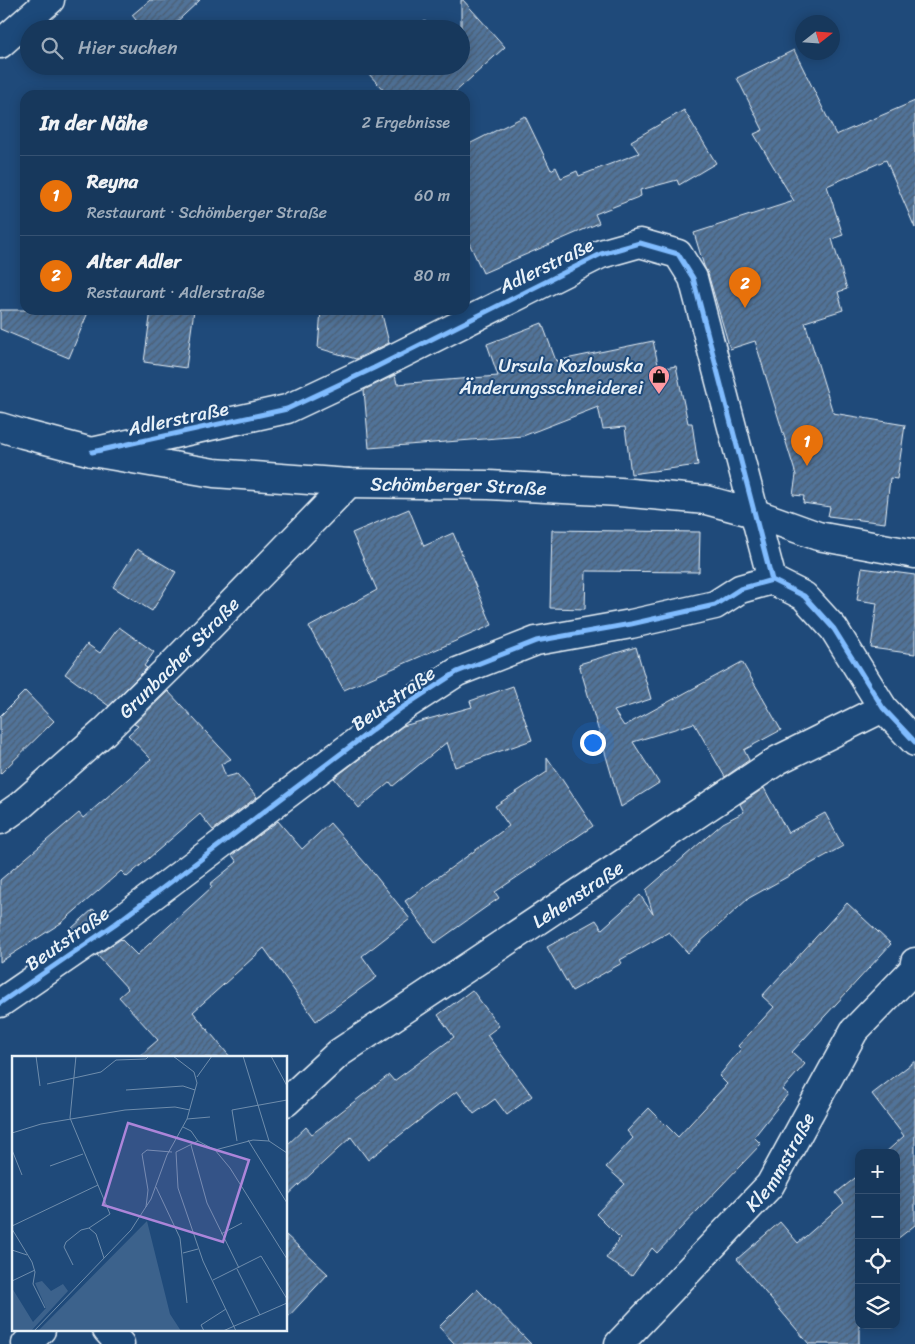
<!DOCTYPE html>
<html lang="de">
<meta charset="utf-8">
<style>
body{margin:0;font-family:Sriracha,sans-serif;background:#203f62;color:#f1f3f6}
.controls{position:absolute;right:15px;bottom:15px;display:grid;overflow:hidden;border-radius:10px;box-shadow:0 2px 12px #0003}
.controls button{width:45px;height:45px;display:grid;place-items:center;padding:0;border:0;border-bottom:1px solid #365272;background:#17385c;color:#f1f3f6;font:25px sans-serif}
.compass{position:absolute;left:795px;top:15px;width:45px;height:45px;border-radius:50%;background:#17385c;box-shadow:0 2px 12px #0003;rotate:73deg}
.you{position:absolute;left:592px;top:742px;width:18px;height:18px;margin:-12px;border:4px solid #fff;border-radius:50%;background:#1a73e8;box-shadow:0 0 0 8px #1a73e833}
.badge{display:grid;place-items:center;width:32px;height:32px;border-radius:50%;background:#ff9aa2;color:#fff;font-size:16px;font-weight:700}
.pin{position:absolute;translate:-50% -41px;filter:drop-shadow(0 1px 2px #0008)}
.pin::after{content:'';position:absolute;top:26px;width:18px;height:15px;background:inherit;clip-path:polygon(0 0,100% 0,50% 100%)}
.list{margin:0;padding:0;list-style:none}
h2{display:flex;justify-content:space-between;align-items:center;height:65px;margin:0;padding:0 20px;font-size:21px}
h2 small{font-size:16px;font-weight:400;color:#9eacbb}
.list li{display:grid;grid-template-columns:32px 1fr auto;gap:15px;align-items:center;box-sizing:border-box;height:80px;padding:0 20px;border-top:1px solid #365272}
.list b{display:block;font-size:19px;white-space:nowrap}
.list p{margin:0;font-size:16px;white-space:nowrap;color:#9eacbb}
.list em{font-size:16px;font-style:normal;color:#9eacbb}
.icon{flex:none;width:28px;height:28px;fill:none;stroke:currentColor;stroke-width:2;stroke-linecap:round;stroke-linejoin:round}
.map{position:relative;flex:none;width:915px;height:1344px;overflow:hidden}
.search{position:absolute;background:#17385c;box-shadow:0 2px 12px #0003;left:20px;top:20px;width:450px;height:55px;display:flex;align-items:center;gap:12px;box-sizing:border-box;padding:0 18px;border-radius:28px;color:#9eacbb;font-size:19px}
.panel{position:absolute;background:#17385c;box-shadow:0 2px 12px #0003;left:20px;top:90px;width:450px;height:225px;border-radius:15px}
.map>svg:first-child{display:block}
</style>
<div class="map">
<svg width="915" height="1344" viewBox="0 0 915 1344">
<defs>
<pattern id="building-hatch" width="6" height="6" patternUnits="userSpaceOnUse" patternTransform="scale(1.25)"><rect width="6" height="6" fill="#517399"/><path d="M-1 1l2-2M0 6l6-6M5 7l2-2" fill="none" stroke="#4c5e72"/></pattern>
</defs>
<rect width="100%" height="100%" fill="#1f4a7a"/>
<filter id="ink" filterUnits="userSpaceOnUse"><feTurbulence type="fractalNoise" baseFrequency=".02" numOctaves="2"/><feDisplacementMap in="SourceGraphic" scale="10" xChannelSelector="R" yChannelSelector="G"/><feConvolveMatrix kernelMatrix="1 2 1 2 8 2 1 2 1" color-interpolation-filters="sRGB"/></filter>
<g filter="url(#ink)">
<path fill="url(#building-hatch)" stroke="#e8f1f8" d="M 150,0 L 200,0 L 169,29 L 143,29 L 132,15 Z
M 461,0 L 463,0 L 505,47 L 452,95 L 388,95 L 367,72 L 373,66 L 461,66 Z
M 425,21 L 431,29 L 416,29 Z
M 794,50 L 836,135 L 915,101 L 915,228 L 886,160 L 827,186 L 843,235 L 832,239 L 847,289 L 838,292 L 843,310 L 805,322 L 833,413 L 905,425 L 897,479 L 890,478 L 885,523 L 828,516 L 830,507 L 803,503 L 804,496 L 793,495 L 796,475 L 755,341 L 730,349 L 708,274 L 704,266 L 694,233 L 794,201 L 754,134 L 763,130 L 737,78 Z
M 684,110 L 716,163 L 679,185 L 677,180 L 640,190 L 641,196 L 595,214 L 599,223 L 483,273 L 465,234 L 465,146 L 525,116 L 551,170 L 556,167 L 561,178 L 577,171 L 579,176 L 639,153 L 631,141 Z
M 0,310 L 89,310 L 69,358 L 0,329 Z
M 151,310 L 194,310 L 186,368 L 144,362 Z
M 321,310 L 381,310 L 389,343 L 356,359 L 318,348 Z
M 542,323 L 556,361 L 653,341 L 659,369 L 676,366 L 688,423 L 692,423 L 698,465 L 631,474 L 625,427 L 603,429 L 598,407 L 523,436 L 369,448 L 364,390 L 395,375 L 397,384 L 498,376 L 487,344 Z
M 409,509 L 424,546 L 453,533 L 492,625 L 344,690 L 309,627 L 377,590 L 352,533 Z
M 552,530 L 700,532 L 699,572 L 586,571 L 585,609 L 550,608 Z
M 137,549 L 176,572 L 152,611 L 113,587 Z
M 862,568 L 915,575 L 915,654 L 871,648 L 877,603 L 857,600 Z
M 119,627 L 154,652 L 144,666 L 147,668 L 109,706 L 65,674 L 87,644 L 100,653 Z
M 636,647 L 651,699 L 614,711 L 624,726 L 742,662 L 781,730 L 744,750 L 749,760 L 725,777 L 694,723 L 633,742 L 659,783 L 621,807 L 579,664 Z
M 513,686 L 532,740 L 455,767 L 447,742 L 393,786 L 390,782 L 359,808 L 334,778 L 403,726 L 472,707 L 470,701 Z
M 25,691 L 54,721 L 0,774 L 0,716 Z
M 168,691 L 231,759 L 221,764 L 226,777 L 237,774 L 257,797 L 213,830 L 200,814 L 127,877 L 121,871 L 61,923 L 0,962 L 0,880 L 79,813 L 83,818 L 151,759 L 128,735 L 138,726 L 134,724 Z
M 547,757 L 593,826 L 495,892 L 499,898 L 435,943 L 405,901 L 509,826 L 495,806 L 547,772 Z
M 764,788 L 788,833 L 825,813 L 843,846 L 749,898 L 688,953 L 669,932 L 620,960 L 622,963 L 572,991 L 547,947 L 596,920 L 602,929 L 640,895 L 653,914 L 646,890 L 723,823 L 744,812 L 740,804 Z
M 278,821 L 302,849 L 330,823 L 366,864 L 410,919 L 362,956 L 377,977 L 316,1021 L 264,948 L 193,1012 L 231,1058 L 137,1058 L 158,1040 L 119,997 L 128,989 L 97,955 L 121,939 L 137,955 L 212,887 L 210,884 L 237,862 L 232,855 Z
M 847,903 L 891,944 L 792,1052 L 805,1064 L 782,1090 L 788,1094 L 754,1137 L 761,1144 L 657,1253 L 652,1248 L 632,1276 L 606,1258 L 620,1238 L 596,1214 L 625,1184 L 606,1167 L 633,1138 L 627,1131 L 649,1108 L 678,1137 L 727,1084 L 719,1076 L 741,1049 L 738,1046 L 774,1007 L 762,996 Z
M 93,909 L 100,916 L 76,932 L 72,928 Z
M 472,990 L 499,1026 L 487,1035 L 532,1096 L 507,1115 L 495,1099 L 474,1114 L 457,1091 L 368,1160 L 351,1137 L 286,1197 L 286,1146 L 306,1127 L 312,1134 L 389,1075 L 394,1081 L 454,1037 L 438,1015 Z
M 915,1061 L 915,1225 L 896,1240 L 896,1153 L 885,1153 L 904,1136 L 872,1094 Z
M 859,1175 L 859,1344 L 809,1344 L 737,1259 L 780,1222 L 798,1243 L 844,1203 L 836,1193 Z
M 286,1235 L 328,1274 L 286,1319 Z
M 477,1289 L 531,1344 L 455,1344 L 439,1327 Z"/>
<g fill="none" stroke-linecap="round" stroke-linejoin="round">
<g stroke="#e8f1f8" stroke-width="31">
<g id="minor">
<path d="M 0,44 L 50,0"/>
<path d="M 92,452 L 287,409 L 374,368 L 601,254 L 640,243 L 678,254 L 693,278 L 772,580"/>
<path id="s1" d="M 0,820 L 20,806 L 104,732 L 174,663 L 349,483"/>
<path d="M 0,1003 L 115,924 L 400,709 L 457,672 L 536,641 L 631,624 L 715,605 L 740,589 L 772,580 L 804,596 L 834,629 L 883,708 L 915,742"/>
<path id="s2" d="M 286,1102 L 339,1053 L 778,760 L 883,708"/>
<path d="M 107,1330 L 120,1344"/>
<path d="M 26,1344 L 41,1330"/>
<path id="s3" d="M 619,1344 L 770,1185 L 854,1031 L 914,969 L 915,962"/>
</g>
</g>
<g stroke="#e8f1f8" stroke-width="31">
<g id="major">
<path id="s4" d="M 0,427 L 23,434 L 92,452 L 214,473 L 349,483 L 489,485 L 620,492 L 706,500 L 754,513 L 818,536 L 915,554"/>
</g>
</g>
<use href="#minor" stroke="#1f4a7a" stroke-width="28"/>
<use href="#major" stroke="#1f4a7a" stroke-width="28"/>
<g stroke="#1f4a7a" stroke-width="8">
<path id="cycleway" d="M 92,452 L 287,409 L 374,368 L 601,254 L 640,243 L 678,254 L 693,278 L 772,580
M 0,1003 L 115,924 L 400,709 L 457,672 L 536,641 L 631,624 L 715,605 L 740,589 L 772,580 L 804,596 L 834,629 L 883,708 L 915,742"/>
</g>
<use href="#cycleway" stroke="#80bcff" stroke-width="5"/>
</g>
</g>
<defs>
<g id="shop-pin" transform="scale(1.125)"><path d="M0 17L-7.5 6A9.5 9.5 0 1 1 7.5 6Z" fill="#ff9aa2" stroke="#1f4a7a"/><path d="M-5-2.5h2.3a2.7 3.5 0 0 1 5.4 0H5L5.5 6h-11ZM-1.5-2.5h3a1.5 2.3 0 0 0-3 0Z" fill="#111"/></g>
</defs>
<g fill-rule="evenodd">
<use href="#shop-pin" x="659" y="376"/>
</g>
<g text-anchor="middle" stroke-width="4" stroke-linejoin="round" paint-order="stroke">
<g font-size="19" fill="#e8f1f8" stroke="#1f4a7a">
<text transform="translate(546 265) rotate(-26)" y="7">Adlerstraße</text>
<text transform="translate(178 418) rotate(-12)" y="7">Adlerstraße</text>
<text dy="7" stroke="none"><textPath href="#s4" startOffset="464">Schömberger Straße</textPath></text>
<text dy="7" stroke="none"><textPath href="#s1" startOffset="242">Grunbacher Straße</textPath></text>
<text transform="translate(393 698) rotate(-35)" y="7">Beutstraße</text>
<text dy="7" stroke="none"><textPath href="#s2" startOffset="359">Lehenstraße</textPath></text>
<text transform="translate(67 938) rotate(-35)" y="7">Beutstraße</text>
<text dy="7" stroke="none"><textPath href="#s3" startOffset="244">Klemmstraße</textPath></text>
</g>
<g font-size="19" fill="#e8f1f8" stroke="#1f4a7a" text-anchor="end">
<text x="643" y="372">Ursula Kozlowska<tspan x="643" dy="22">Änderungsschneiderei</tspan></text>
</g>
</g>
<g transform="translate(12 1056)">
<rect width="275" height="275" fill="#1f4a7a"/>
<path d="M 135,165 L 158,258 L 169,275 L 26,275 ZM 30,225 L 39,235 L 51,228 L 56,235 L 19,275 L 0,275 L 0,232 L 21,266 L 34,252 L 23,227 Z" fill="#3c628c"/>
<path fill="none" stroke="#6f8dac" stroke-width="1" d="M 24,0 L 28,30M 64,0 L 58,62 L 98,158 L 77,172M 209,0 L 228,0M 231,0 L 257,85M 259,0 L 275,30M 185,21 L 200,0M 35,28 L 89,16 L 104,4 L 134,3 L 137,0M 114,34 L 171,30 L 183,34M 175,63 L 198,61M 171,71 L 179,75 L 186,85 L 203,94 L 218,112 L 275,203M 0,77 L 29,68 L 113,54 L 163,51 L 178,54M 236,84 L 275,147M 225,85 L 220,54 L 275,44M 179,89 L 195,147 L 227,212M 0,94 L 10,119M 203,94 L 241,84 L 257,85 L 275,97M 164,96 L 166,132 L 191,205 L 224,275M 164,96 L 186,85M 38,110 L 71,98M 144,131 L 168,182 L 175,247M 134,151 L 136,134 L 130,98 L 135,94 L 160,96M 0,170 L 86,129M 0,173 L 20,206 L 23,216 L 21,228 L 33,252M 209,178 L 230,167M 0,194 L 15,199M 171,197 L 186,193M 61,209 L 52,191 L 54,186 L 69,174 L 77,172 L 84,178 L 92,202M 225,213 L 248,259M 201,224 L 249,200 L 275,243M 0,225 L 23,214M 22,275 L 119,174 L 139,143 L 155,99 L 175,63 L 185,27 L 182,16 L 161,0M 192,275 L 189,269 L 214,253M 211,275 L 275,247"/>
<path fill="#ac85d9" fill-opacity="0.15" stroke="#ac85d9" stroke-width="2.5" d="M 116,67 L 237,104 L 211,186 L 91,149 Z"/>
<rect width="275" height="275" fill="none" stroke="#e8f1f8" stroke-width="2.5"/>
</g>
</svg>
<div class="controls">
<button>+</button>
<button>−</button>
<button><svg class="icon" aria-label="locate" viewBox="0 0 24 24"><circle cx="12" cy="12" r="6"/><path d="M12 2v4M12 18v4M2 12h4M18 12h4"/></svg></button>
<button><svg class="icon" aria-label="layers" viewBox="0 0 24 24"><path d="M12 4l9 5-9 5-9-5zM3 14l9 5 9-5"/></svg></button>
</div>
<svg class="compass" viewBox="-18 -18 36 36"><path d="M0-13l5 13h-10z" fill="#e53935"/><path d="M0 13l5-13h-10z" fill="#9eacbb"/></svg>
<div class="you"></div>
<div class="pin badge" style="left:807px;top:466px;background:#e8710a">1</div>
<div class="pin badge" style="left:745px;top:308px;background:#e8710a">2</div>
<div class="search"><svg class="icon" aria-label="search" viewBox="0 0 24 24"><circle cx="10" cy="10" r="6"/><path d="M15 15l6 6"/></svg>Hier suchen</div>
<section class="panel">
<h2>In der Nähe<small>2 Ergebnisse</small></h2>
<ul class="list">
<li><span class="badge" style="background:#e8710a">1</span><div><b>Reyna</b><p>Restaurant · Schömberger Straße</p></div><em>60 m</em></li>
<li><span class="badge" style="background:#e8710a">2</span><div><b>Alter Adler</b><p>Restaurant · Adlerstraße</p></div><em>80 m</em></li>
</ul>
</section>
</div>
